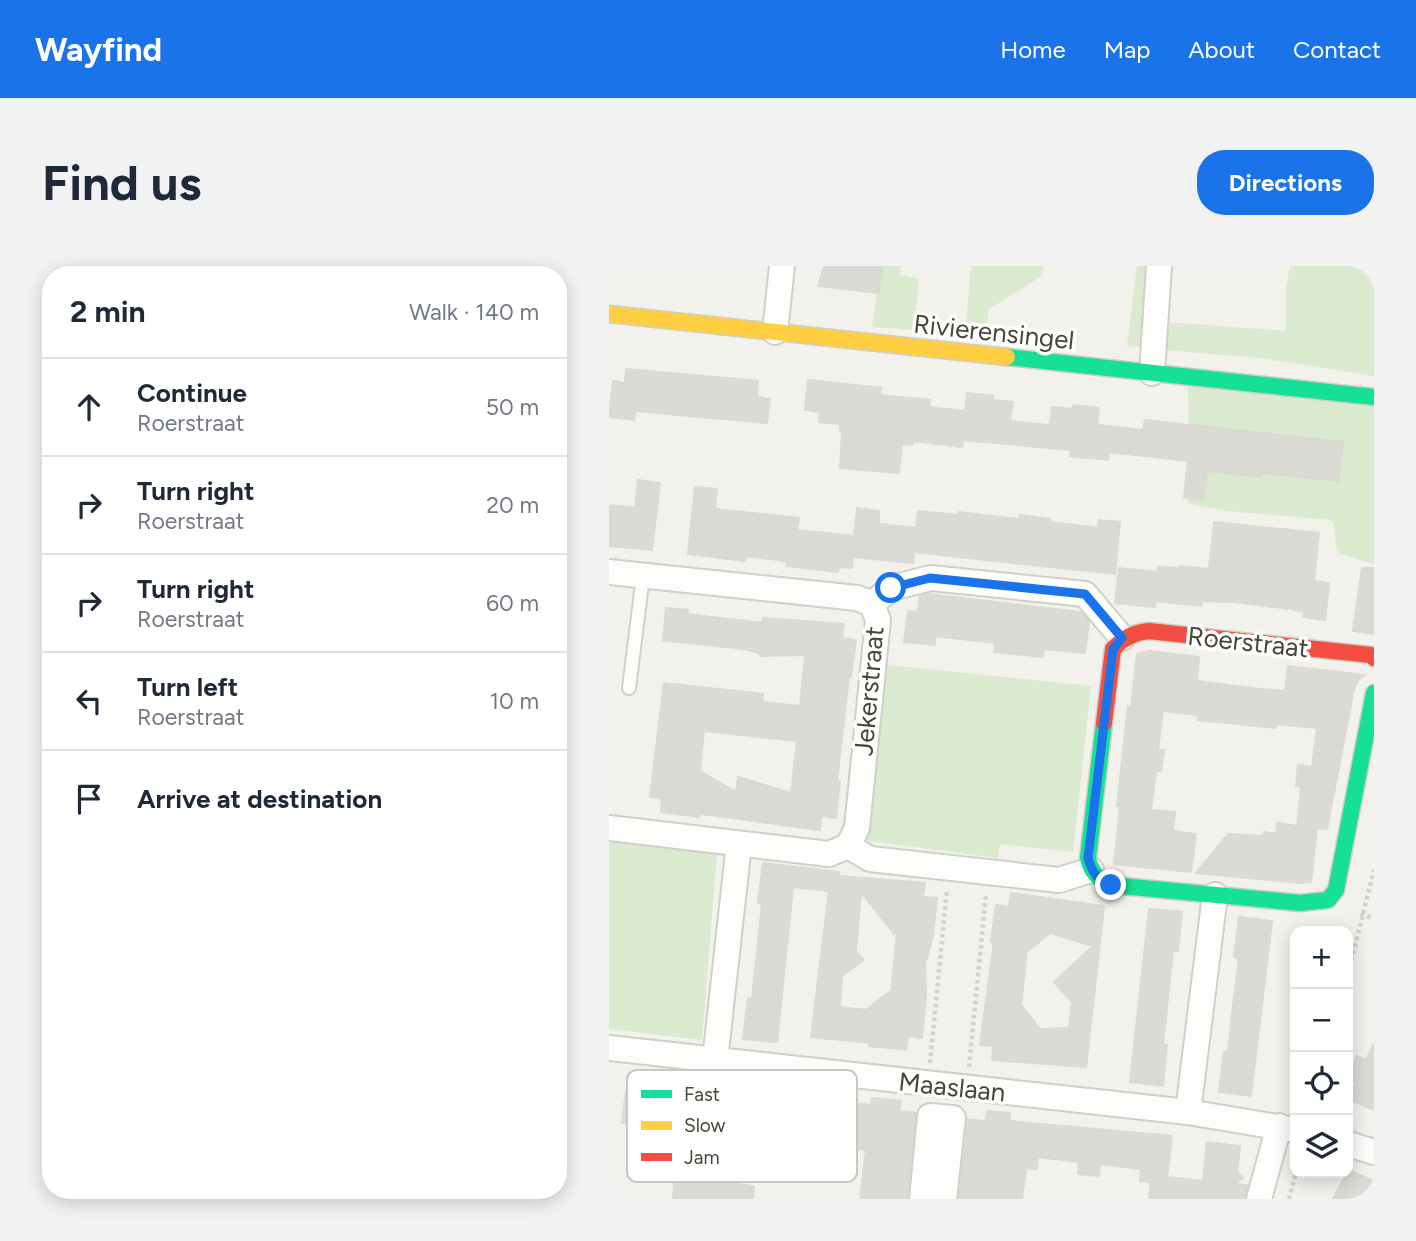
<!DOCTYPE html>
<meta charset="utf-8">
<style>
body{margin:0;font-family:Figtree,sans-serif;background:#f2f2f3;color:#1f2937}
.controls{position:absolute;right:21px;bottom:21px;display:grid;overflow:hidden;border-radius:14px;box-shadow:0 4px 18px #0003}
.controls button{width:63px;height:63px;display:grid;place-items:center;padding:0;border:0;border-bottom:2px solid #e0e1e3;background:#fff;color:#1f2937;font:35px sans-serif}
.stop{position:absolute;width:21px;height:21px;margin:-16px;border:5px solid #1a73e8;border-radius:50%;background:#fff}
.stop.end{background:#1a73e8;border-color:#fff;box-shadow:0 2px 7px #0008}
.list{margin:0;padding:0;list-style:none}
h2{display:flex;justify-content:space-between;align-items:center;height:91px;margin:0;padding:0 28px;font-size:30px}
h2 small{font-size:23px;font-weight:400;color:#747a83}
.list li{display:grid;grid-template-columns:46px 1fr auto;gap:21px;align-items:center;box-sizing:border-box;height:98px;padding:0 28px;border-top:2px solid #e0e1e3}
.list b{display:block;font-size:26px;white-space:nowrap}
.list p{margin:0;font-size:23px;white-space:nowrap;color:#747a83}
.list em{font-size:23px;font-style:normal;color:#747a83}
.icon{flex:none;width:38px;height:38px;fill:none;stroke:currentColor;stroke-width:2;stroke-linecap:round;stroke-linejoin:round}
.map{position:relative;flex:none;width:765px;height:933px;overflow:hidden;border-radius:28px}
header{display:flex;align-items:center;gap:42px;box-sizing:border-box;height:98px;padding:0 35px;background:#1a73e8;color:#fff}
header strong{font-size:33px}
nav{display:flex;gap:38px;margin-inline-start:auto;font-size:24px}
.intro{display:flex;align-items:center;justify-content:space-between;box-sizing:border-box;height:168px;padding:0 42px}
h1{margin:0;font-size:49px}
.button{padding:18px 32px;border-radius:28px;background:#1a73e8;color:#fff;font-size:24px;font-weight:700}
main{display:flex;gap:42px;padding:0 42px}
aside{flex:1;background:#fff;border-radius:28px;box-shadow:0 4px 18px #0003}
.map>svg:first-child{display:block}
</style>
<header>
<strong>Wayfind</strong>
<nav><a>Home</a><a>Map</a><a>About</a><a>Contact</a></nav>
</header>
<div class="intro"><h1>Find us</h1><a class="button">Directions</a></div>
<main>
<aside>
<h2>2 min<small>Walk · 140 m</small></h2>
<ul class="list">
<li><svg class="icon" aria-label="ahead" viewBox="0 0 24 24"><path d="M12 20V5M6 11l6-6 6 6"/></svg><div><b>Continue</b><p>Roerstraat</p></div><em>50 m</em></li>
<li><svg class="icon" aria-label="right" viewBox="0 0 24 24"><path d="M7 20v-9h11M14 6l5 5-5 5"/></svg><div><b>Turn right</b><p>Roerstraat</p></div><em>20 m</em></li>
<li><svg class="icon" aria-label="right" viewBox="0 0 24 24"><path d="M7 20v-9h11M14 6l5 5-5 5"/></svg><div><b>Turn right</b><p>Roerstraat</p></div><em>60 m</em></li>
<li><svg class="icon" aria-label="left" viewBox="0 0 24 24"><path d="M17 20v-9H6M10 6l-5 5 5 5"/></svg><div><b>Turn left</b><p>Roerstraat</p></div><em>10 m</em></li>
<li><svg class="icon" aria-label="arrive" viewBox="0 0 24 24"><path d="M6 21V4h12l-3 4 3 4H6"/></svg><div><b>Arrive at destination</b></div></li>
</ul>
</aside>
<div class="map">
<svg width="765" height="933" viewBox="0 0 765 933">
<rect width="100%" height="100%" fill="#f2f1ec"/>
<path fill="#d9eace" d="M 272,0 L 292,0 L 291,9 L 310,13 L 305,64 L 263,61 Z
M 362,0 L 435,0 L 433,10 L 380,43 L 375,70 L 356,68 Z
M 528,0 L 543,0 L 533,81 L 518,80 Z
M 681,0 L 765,0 L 765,110 L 651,92 L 554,84 L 557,56 L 677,65 L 677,22 Z
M 579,116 L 765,139 L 765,298 L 731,288 L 727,283 L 725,258 L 721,254 L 618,245 L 580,238 L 578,233 L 580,168 Z
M 269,398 L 482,420 L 464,586 L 391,578 L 389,592 L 252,574 Z
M 0,572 L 108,586 L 93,774 L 0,763 Z"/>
<path fill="#dbdad5" stroke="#dad9d2" stroke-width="2" fill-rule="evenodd" d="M 215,0 L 273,0 L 270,27 L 209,20 Z
M 17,103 L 149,115 L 148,131 L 161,133 L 158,157 L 26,145 L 25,154 L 0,151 L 4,115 L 16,117 Z
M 199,114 L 272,122 L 271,129 L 321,134 L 320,141 L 356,145 L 358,127 L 384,130 L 384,134 L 404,136 L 401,155 L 441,159 L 443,141 L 464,143 L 464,139 L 490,142 L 488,159 L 534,164 L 536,154 L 734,176 L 729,215 L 653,207 L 652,211 L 598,205 L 594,233 L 575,231 L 579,195 L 500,186 L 499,194 L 461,190 L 462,184 L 354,174 L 353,181 L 304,175 L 303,179 L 293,178 L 290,207 L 231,202 L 233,165 L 231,165 L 231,158 L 210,156 L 211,146 L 196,144 Z
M 29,214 L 51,217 L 43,284 L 0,280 L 0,239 L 26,242 Z
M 86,221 L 108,223 L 106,243 L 190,252 L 188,264 L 245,270 L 248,242 L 270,245 L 270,258 L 307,262 L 309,245 L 350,249 L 350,246 L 410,253 L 411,249 L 441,253 L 440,256 L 489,262 L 490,254 L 511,256 L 506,308 L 305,286 L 304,297 L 244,291 L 243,302 L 230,301 L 229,306 L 177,300 L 178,295 L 136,290 L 136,295 L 79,288 Z
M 605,256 L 710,267 L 705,315 L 720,317 L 716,354 L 694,351 L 695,346 L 682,343 L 625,336 L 593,335 L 592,340 L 546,335 L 546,341 L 506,337 L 510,302 L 549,306 L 549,301 L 569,302 L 570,300 L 600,303 Z
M 753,302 L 765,302 L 765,368 L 744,365 Z
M 319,328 L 471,346 L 480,355 L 476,387 L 435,383 L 434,391 L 415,389 L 385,386 L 386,377 L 326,370 L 326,379 L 295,376 L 299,345 L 309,346 L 311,330 Z
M 57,342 L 79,344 L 78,348 L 153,357 L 154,352 L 235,358 L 233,372 L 247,374 L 242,411 L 240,411 L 228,514 L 231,515 L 227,552 L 212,550 L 211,564 L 108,550 L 90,548 L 90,551 L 52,546 L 53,533 L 41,531 L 55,417 L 154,428 L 153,436 L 191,440 L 196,389 L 151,390 L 151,387 L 134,383 L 54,374 ZM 95,465 L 188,475 L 182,527 L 129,511 L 127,526 L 91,505 Z
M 540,385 L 590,391 L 588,415 L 651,423 L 676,425 L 679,400 L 756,409 L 749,414 L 745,423 L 718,563 L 708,562 L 702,616 L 691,617 L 587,607 L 619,568 L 654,570 L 655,566 L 667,568 L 668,557 L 688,560 L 692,521 L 687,520 L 689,499 L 703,501 L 708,462 L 667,458 L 667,462 L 589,454 L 589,449 L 554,445 L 549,484 L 555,484 L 552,505 L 547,505 L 542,544 L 566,546 L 564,565 L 587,568 L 582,606 L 505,598 L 511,540 L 508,540 L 519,440 L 522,441 L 528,388 Z
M 154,597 L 230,606 L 230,610 L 316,617 L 314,631 L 328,632 L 324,669 L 318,693 L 316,693 L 317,731 L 313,772 L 299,770 L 297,784 L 260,780 L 260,777 L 202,771 L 220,625 L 184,621 L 168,776 L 134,773 L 139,732 L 143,733 L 153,638 L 149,637 ZM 252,626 L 285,668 L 288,666 L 282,728 L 280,726 L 257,744 L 231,741 L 233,710 L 254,694 L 247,685 Z
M 402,627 L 495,640 L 477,801 L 383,794 L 384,780 L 371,779 L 385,676 L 382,676 L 387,639 L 400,641 ZM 441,667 L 484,680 L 445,716 L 463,736 L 460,762 L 431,763 L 412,739 L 418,683 L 419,685 Z
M 540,643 L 573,646 L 569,685 L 564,684 L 554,779 L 558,779 L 554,820 L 521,816 Z
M 630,651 L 663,655 L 642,830 L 610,826 L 615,786 L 619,786 L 623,748 L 630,692 L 625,691 Z
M 765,777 L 765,844 L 739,833 L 747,817 L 739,813 L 748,790 L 757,794 Z
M 38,814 L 262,839 L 263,832 L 292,835 L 290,845 L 307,847 L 298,933 L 251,933 L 257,884 L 154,870 L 154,873 L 132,870 L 133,866 L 94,861 L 93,866 L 13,857 L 17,824 L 36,826 Z
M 378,845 L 401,847 L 400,855 L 563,870 L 558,911 L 594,915 L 598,876 L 631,880 L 628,906 L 634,912 L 626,918 L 638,919 L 636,933 L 540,933 L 542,916 L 531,915 L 532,903 L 491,898 L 490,910 L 479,909 L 469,908 L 470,896 L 429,891 L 428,903 L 417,902 L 413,933 L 350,933 L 359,853 L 377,855 Z
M 739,904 L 765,915 L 765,933 L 724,933 Z
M 66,910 L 145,920 L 144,933 L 64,933 Z"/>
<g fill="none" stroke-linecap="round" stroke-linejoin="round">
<g stroke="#d0cfca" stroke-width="16">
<path id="lane" d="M 20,422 L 34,310"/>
</g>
<g stroke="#d0cfca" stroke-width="28">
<path id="street" d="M 166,66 L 173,0
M 543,107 L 550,0
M 0,306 L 248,332 L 263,338 L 269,354 L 248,562 L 239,580 L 220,588 L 0,562
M 263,338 L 282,322 L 322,312 L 476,328 L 513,372
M 239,580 L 261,593 L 450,614 L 482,604
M 0,782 L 579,846 L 686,864
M 106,794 L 130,578
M 579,846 L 606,629
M 739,878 L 765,886
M 313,933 L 321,850 L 344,852 L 335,933
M 650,933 L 670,860"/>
</g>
<g stroke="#cfcec3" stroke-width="19">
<path id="fast" d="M 398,91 L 765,131
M 495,457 L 479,592 C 482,606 489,613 502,619 L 691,637 L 719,634 L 727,624 L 765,427"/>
</g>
<g stroke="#cfcec3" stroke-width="19">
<path id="slow" d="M 0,48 L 398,91"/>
</g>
<g stroke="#cfcec3" stroke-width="19">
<path id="jam" d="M 495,457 L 504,383 C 514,372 525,366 540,365 L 762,389 L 765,392"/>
</g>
<path stroke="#d2d1cb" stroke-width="4.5" stroke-dasharray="3.5 3.5" stroke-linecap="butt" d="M 752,647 L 765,653
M 739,708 L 765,604
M 321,797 L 338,624
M 360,801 L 377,628
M 680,933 L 687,907"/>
<use href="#lane" stroke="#fdfdfc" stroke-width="12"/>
<use href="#street" stroke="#fdfdfc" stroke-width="24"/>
<use href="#fast" stroke="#16e098" stroke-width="16"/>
<use href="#slow" stroke="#ffcf43" stroke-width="16"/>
<use href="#jam" stroke="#f24e42" stroke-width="16"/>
</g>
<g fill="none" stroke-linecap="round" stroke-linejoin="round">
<path stroke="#1a73e8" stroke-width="9" d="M 282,322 L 321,312 L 476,328 L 513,372 L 504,383 L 479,592 C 483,607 488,613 502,619"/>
</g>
<g text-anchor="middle" stroke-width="7" stroke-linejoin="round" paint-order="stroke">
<g font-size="26" fill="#484539" stroke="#fff">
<text transform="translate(385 66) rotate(6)" y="9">Rivierensingel</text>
<text transform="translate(639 376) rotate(6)" y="9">Roerstraat</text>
<text transform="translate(260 425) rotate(-85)" y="9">Jekerstraat</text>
<text transform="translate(343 821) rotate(6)" y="9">Maaslaan</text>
</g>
</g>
<rect x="18" y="804" width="230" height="112" rx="10" fill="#fff" stroke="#c8c7c4" stroke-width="2"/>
<rect x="32" y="824" width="31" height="8" fill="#16e098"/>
<rect x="32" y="855" width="31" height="9" fill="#ffcf43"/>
<rect x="32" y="887" width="31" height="8" fill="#f24e42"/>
<g font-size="19" fill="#484539">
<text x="75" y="835">Fast</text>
<text x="75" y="866">Slow</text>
<text x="75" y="898">Jam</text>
</g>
</svg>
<div class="controls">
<button>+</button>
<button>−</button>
<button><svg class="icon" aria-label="locate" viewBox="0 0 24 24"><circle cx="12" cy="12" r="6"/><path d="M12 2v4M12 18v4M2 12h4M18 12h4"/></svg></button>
<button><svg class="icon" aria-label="layers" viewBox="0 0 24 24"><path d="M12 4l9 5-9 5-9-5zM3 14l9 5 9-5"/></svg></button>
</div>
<div class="stop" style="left:282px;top:322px"></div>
<div class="stop end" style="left:502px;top:619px"></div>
</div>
</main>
